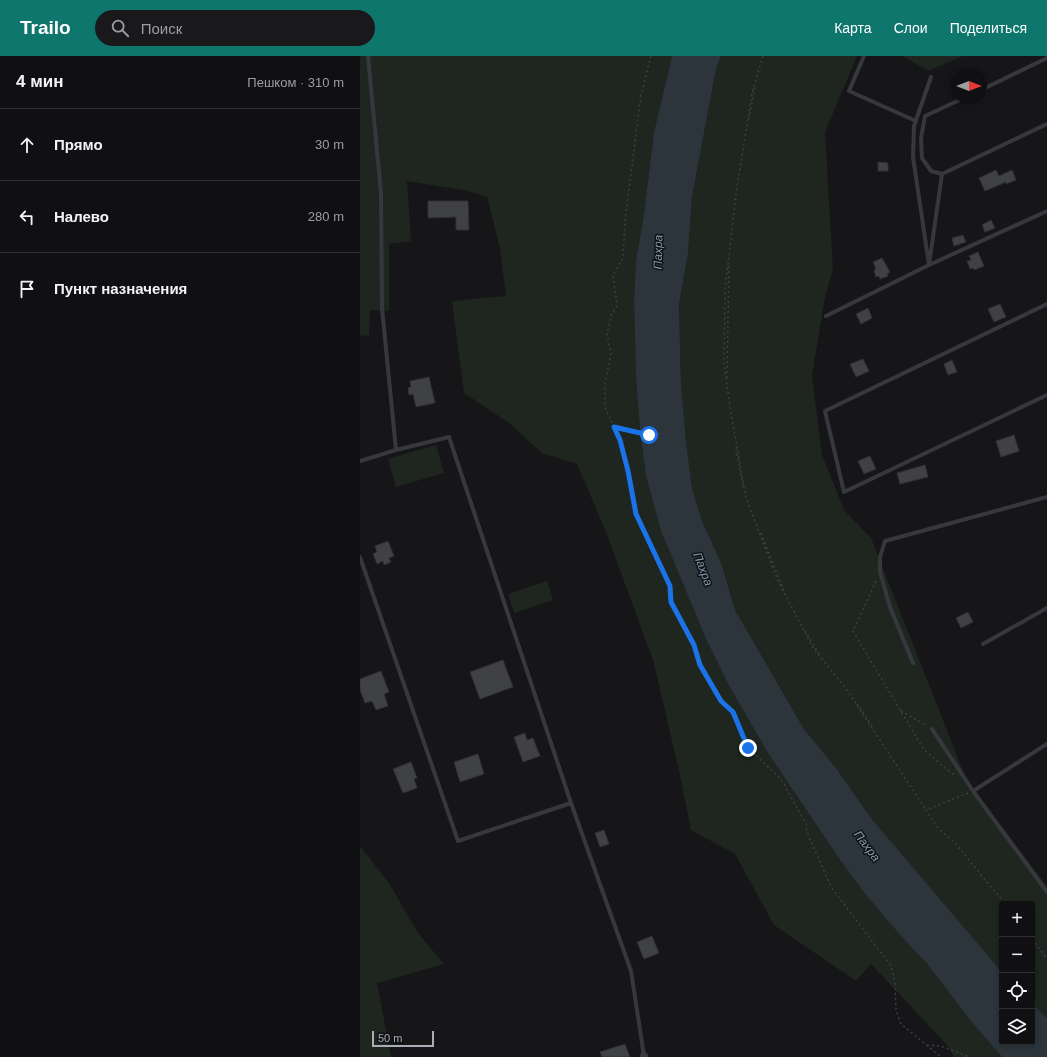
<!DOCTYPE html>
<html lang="ru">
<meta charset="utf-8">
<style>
body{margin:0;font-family:Helvetica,sans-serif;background:#19191b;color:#f1f3f6}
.controls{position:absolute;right:12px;bottom:12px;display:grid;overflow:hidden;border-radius:4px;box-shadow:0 2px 6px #0003}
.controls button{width:36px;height:36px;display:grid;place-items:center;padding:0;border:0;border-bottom:1px solid #303032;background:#101012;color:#f1f3f6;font:20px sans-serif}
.compass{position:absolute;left:591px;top:12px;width:36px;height:36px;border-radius:50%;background:#101012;box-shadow:0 2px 6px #0003;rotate:90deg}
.scale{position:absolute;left:12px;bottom:10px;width:62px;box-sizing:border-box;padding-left:4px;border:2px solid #a8adb8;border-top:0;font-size:11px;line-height:14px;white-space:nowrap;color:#a8adb8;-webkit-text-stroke:3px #111113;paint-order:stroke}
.stop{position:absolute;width:12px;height:12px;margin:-9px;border:3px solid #1a73e8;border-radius:50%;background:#fff}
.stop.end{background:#1a73e8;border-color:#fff;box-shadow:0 1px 4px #0008}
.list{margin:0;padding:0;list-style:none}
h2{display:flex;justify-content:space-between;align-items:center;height:52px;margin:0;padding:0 16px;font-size:17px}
h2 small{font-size:13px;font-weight:400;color:#9c9d9f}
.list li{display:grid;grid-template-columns:26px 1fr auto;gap:12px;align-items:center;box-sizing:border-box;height:72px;padding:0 16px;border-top:1px solid #303032}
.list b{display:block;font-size:15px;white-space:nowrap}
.list em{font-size:13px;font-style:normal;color:#9c9d9f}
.icon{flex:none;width:22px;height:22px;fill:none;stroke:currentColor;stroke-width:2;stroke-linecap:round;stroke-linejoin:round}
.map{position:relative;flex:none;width:687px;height:1001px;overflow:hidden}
header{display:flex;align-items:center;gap:24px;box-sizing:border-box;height:56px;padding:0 20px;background:#0f766e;color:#fff}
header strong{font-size:19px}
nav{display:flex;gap:22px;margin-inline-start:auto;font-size:14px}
.search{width:280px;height:36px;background:#19191b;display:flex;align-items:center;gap:10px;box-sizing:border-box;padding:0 14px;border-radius:22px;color:#9c9d9f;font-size:15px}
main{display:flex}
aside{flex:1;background:#101012}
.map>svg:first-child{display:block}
</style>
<header>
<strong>Trailo</strong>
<div class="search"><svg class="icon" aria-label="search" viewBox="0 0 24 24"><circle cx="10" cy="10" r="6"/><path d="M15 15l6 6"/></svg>Поиск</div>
<nav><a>Карта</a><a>Слои</a><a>Поделиться</a></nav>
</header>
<main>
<aside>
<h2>4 мин<small>Пешком · 310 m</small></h2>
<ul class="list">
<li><svg class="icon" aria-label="ahead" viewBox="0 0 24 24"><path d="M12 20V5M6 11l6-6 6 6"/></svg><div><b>Прямо</b></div><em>30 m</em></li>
<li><svg class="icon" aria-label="left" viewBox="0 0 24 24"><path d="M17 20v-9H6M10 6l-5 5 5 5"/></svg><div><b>Налево</b></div><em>280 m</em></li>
<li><svg class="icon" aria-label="arrive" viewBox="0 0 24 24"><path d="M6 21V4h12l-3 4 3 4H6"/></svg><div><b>Пункт назначения</b></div></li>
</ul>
</aside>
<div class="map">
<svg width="687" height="1001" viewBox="0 0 687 1001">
<rect width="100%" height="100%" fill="#161618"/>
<path fill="#1e261f" d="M 0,0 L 312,0 L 294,76 L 284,158 L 276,204 L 274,244 L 276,322 L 280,374 L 286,420 L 301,475 L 346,583 L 368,628 L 408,697 L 480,804 L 541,880 L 568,909 L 610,964 L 642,1001 L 594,1001 L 588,990 L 511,908 L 496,925 L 414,869 L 375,798 L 331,774 L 319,715 L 294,607 L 246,476 L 217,408 L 182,397 L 149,367 L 104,337 L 92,245 L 146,240 L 140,192 L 127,141 L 108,135 L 47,125 L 51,185 L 29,188 L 29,255 L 10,254 L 9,279 L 0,280 Z
M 361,0 L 497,0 L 465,76 L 473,213 L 465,242 L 452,319 L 462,399 L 484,454 L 511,482 L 607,725 L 687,830 L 687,962 L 672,947 L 672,848 L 642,848 L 642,916 L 511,762 L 476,712 L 444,673 L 375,554 L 362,509 L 342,465 L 332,432 L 326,385 L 321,330 L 319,249 L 328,197 L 332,141 L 356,13 Z
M 543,0 L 603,0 L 568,15 Z
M 76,389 L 84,417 L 36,431 L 28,403 Z
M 187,525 L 193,544 L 154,557 L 148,538 Z
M 0,790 L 29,827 L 58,877 L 84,908 L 17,927 L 31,1001 L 0,1001 Z"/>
<path fill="#2c353c" d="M 312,0 L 361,0 L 356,13 L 332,141 L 328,197 L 319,249 L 321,330 L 326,385 L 332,432 L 342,465 L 362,509 L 375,554 L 444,673 L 476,712 L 511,762 L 642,916 L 642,986 L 672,986 L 672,947 L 687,962 L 687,1001 L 642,1001 L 610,964 L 568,909 L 541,880 L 507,840 L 480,804 L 408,697 L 368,628 L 346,583 L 301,475 L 286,420 L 280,374 L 276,322 L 274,244 L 276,204 L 284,158 L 294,76 Z"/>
<path fill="#404145" stroke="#303034" d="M 518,106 L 528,107 L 528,115 L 518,115 Z
M 636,114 L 639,120 L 652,114 L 656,124 L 646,128 L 646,126 L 625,135 L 619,122 Z
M 68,145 L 108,145 L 109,174 L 96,174 L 96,161 L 68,162 Z
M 631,164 L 635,172 L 625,176 L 622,169 Z
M 603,179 L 606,186 L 594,190 L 592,182 Z
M 618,196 L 624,210 L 614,214 L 613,212 L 610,213 L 607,205 L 611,204 L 609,200 Z
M 522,202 L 530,216 L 527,218 L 528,220 L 520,223 L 519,220 L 516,221 L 514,214 L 516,213 L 513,206 Z
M 640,248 L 646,261 L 634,266 L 628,253 Z
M 508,252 L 512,262 L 501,268 L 496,258 Z
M 503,303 L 509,315 L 496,321 L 490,308 Z
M 592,304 L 597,316 L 588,319 L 584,308 Z
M 69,321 L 75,347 L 56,351 L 53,338 L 49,339 L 48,332 L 51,331 L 50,325 Z
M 654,379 L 659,395 L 641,401 L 636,385 Z
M 510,400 L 516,413 L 504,418 L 498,405 Z
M 565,409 L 568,421 L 540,428 L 537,417 Z
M 28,485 L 34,500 L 29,502 L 31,506 L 24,509 L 23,505 L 17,508 L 13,498 L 17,496 L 15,490 Z
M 608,556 L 613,566 L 601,572 L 596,562 Z
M 143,604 L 153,631 L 120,643 L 110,616 Z
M 21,615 L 29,636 L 24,638 L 28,650 L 16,654 L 12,645 L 5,647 L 0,634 L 0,623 Z
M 165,677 L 167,684 L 173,682 L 180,700 L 163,706 L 154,681 Z
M 118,698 L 124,718 L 100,726 L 94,706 Z
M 51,706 L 57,722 L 54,723 L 57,732 L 43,737 L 33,713 Z
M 244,774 L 249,788 L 240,791 L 235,777 Z
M 292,880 L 299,897 L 284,903 L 277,886 Z
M 265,988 L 270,1001 L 242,1001 L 240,996 Z"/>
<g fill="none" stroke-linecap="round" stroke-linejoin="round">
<path stroke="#3d3f44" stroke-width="1.5" stroke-dasharray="2 3" stroke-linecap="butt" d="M 291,0 L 281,39 L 265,165 L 263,202 L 253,219 L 257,250 L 252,257 L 247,278 L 251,298 L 245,327 L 245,351 L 260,384 L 268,415 L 276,458 L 310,530 L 311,546 L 334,589 L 340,609 L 361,645 L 373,656 L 388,692 L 421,723 L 446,768 L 447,776 L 471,831 L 531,910 L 535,926 L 536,954 L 541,968 L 581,1001
M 403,0 L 392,37 L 377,131 L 365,233 L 364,309 L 370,351 L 386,442 L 417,523 L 453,592 L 487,634 L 566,754
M 389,63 L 395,30
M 367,322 L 369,208
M 254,371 L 289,379 L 307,377
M 376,393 L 383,430
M 401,477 L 424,535
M 516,525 L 493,575 L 564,694 L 595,720
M 445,575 L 461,601
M 497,648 L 512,670
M 541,655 L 567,670
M 608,737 L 566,754 L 578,772 L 595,787 L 645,848
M 672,883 L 687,903
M 567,989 L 581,990 L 609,1001"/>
<path stroke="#37383d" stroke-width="4" d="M 8,0 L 21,137 L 22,252 L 36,394
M 504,0 L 489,35 L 556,65
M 621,34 L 687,2
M 604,42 L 565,60 L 561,82 L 562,102 L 571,115 L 582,118 L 687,68
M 582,118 L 569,209 L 687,155
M 687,248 L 465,355 L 484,436 L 687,339
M 466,260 L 569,209 L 553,101 L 554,70 L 571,21
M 0,405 L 36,394 L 89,381 L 211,747 L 271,915 L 284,1000
M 0,501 L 98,785 L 211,747
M 623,588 L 687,552
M 553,607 L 530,551 L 520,516 L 520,501 L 525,485 L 687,441
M 572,673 L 613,735 L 687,836
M 613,735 L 687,688"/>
<path stroke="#37383d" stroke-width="8" d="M 284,1000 L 284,1001"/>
</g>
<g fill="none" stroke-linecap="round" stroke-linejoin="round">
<path stroke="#1a73e8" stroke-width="5" d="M 289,379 L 254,371 L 260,384 L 268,415 L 276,458 L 310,530 L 311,546 L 334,589 L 340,609 L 361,645 L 373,656 L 388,692"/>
</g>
<g text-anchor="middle" stroke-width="3" stroke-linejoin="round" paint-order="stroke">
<g font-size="12" font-style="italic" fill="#7f9bb3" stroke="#111113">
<text transform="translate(298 196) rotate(-89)" y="4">Пахра</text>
<text transform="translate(343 513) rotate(69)" y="4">Пахра</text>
<text transform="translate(507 790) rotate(53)" y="4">Пахра</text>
</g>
</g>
</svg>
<div class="controls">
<button>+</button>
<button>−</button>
<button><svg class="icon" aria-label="locate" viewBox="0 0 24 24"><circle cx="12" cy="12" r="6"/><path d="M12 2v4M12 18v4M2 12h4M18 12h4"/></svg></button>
<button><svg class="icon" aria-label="layers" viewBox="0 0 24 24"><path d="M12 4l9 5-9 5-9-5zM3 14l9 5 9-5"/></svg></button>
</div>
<svg class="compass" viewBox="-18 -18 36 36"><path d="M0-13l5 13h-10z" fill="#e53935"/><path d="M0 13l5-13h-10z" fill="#9c9d9f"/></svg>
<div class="scale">50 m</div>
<div class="stop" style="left:289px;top:379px"></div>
<div class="stop end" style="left:388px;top:692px"></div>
</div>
</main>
